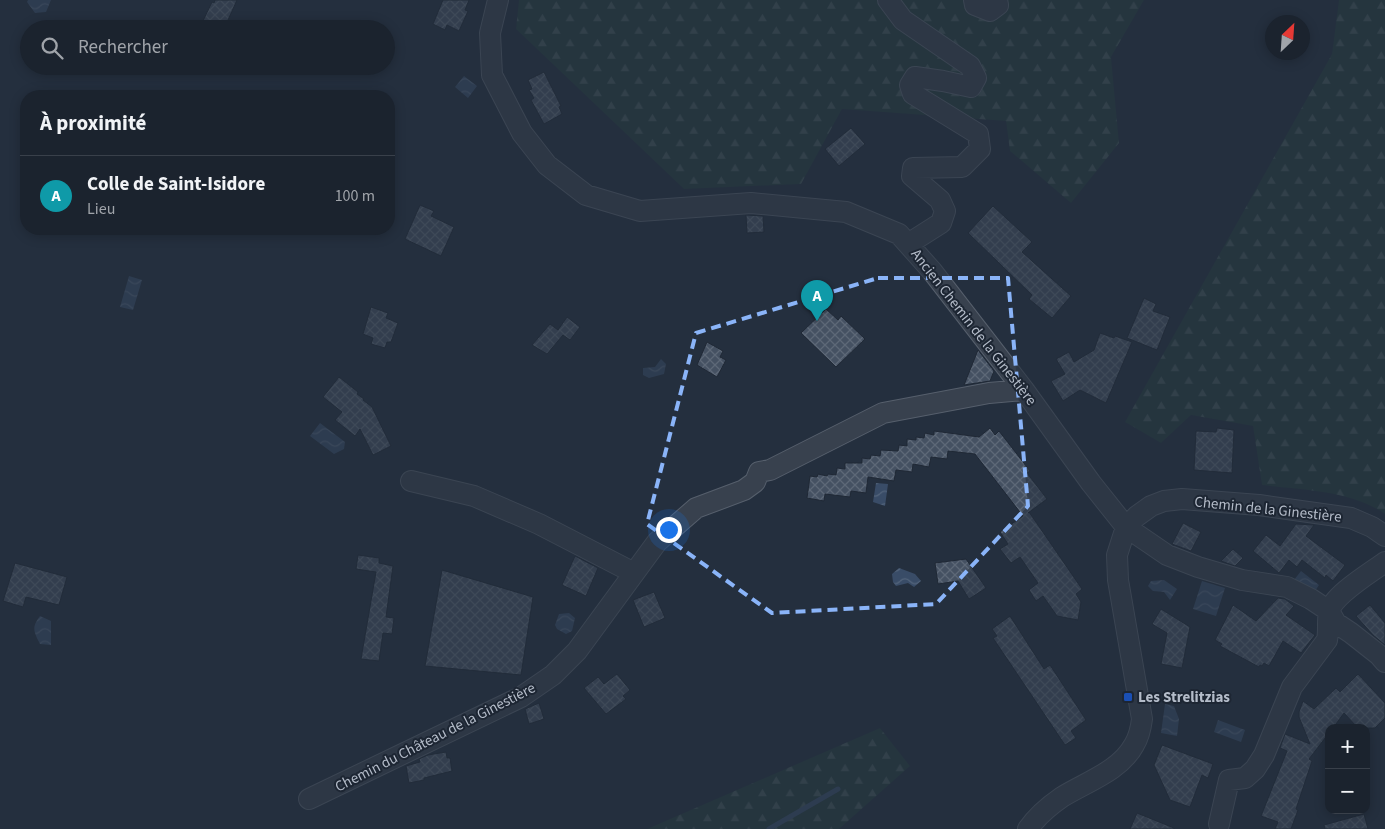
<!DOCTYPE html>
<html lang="fr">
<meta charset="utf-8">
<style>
body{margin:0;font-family:"Source Sans 3",sans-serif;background:#242b36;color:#f1f3f6}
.controls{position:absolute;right:15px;bottom:15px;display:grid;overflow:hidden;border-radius:10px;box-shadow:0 2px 12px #0003}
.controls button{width:45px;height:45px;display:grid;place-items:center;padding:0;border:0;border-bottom:1px solid #39404a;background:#1b232e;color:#f1f3f6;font:25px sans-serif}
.compass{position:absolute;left:1265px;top:15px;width:45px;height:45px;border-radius:50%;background:#1b232e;box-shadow:0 2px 12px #0003;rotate:25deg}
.you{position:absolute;left:668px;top:529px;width:18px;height:18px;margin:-12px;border:4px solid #fff;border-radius:50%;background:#1a73e8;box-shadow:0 0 0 8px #1a73e833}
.badge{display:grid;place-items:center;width:32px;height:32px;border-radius:50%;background:#db2777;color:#fff;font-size:16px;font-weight:700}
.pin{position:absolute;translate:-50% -41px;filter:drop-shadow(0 1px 2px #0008)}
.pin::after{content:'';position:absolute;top:26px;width:18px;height:15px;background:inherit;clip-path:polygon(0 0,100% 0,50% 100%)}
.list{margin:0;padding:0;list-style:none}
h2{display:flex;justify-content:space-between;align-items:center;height:65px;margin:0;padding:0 20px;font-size:21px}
h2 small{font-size:16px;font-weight:400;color:#a0a4aa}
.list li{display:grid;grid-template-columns:32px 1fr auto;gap:15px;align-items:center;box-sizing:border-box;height:80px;padding:0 20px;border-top:1px solid #39404a}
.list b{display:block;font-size:19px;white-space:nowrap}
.list p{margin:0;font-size:16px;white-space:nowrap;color:#a0a4aa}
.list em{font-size:16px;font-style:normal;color:#a0a4aa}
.icon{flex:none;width:28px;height:28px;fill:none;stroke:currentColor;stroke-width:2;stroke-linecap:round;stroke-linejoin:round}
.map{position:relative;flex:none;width:1385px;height:829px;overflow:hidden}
.search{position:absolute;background:#1b232e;box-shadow:0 2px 12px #0003;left:20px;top:20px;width:375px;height:55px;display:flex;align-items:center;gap:12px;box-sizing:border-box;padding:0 18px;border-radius:28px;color:#a0a4aa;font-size:19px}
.panel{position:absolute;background:#1b232e;box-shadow:0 2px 12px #0003;left:20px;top:90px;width:375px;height:145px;border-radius:20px}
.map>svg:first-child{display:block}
</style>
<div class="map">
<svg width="1385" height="829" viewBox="0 0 1385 829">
<defs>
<pattern id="forest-firs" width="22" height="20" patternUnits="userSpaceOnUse" patternTransform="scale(1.25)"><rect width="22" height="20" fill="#263c3f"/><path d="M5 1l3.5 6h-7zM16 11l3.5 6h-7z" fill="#435659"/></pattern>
<pattern id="water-waves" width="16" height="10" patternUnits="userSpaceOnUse" patternTransform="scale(1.25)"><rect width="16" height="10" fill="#394c67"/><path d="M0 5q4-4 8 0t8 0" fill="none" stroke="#53647b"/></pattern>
<pattern id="building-cross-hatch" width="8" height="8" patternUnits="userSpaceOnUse" patternTransform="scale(1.25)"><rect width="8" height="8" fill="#455162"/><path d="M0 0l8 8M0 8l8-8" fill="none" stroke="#5d6877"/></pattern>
</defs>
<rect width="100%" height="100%" fill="#242f3e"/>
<path fill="url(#forest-firs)" d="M 519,0 L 1144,0 L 1111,57 L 1119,143 L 1071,203 L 1010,151 L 1006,121 L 842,109 L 801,184 L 684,189 L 516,29 Z
M 1339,0 L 1385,0 L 1385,514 C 1350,490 1302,490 1262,485 L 1253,426 L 1191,415 L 1161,443 L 1125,422 L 1332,54 Z
M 880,728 L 910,766 L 839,829 L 647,829 Z"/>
<path fill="url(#water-waves)" d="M 28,0 L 51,0 L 46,12 L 35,13 L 27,2 Z
M 464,76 L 477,86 L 468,98 L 455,87 Z
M 129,276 L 142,280 L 133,310 L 120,307 Z
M 661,359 L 666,364 L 664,374 L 649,378 L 643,375 L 643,368 L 655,367 Z
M 320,423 L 345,442 L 344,449 L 334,454 L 310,436 Z
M 876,483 L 888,484 L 885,506 L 873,502 Z
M 899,568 L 915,574 L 921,581 L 914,587 L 908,583 L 896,586 L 893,582 L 892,574 Z
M 1301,571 L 1319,585 L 1313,594 L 1294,580 Z
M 1164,580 L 1177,589 L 1170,600 L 1164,592 L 1153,591 L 1148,586 L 1151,581 Z
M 1202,581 L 1225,588 L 1216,616 L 1193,609 Z
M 569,613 L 575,618 L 572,631 L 566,634 L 557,629 L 555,625 L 559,614 Z
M 40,616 L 51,621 L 51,645 L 40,644 C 34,632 31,628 40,616 Z
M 1165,704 L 1174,706 L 1179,719 L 1177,736 L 1161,733 Z
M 1218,720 L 1245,730 L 1241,742 L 1214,732 Z"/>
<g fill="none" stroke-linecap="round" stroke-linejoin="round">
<path stroke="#394c67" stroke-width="5" d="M 769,829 L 838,789"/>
</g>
<path fill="url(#building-cross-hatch)" stroke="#1f2835" d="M 215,0 L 237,0 L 224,29 L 199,29 L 212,2 L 214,3 Z
M 443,0 L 469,0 L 465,10 L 468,11 L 459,31 L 447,25 L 445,30 L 433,24 Z
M 544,72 L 561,106 L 559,107 L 562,114 L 544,124 L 531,100 L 534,98 L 529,90 L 532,89 L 528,80 Z
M 851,128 L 865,144 L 839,166 L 825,149 Z
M 420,205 L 434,211 L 431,216 L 454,227 L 441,256 L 405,239 Z
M 993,206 L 1032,242 L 1022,252 L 1071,296 L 1052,318 L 1029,299 L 1032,295 L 968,233 Z
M 746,215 L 763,216 L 764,232 L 747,233 Z
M 1144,298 L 1156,304 L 1153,311 L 1170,317 L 1157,350 L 1127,338 Z
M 371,307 L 388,313 L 386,318 L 398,323 L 391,342 L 387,342 L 385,348 L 371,344 L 373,338 L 363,334 Z
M 826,309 L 838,320 L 841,316 L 865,339 L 836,367 L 801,333 Z
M 567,317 L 580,327 L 570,340 L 563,335 L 547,354 L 532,345 L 550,324 L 558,330 Z
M 1100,333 L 1114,338 L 1115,336 L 1132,342 L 1106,403 L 1080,390 L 1063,401 L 1051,381 L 1065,374 L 1056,359 L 1069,352 L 1074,362 L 1094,350 Z
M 707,342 L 723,351 L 720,357 L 726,360 L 717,377 L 697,365 Z
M 978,350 L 994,371 L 990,381 L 964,385 Z
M 339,377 L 358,392 L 357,394 L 364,399 L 363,400 L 372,407 L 391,446 L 373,455 L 360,429 L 355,436 L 335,420 L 342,412 L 323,397 Z
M 990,428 L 995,435 L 999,431 L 1030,471 L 1027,473 L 1047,499 L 1028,513 L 1029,512 L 1082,589 L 1076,594 L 1081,602 L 1078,620 L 1057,616 L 1043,596 L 1036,601 L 1029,590 L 1038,583 L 1020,557 L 1011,563 L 1000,549 L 1008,544 L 1000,532 L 1023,516 L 975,454 L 948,451 L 947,459 L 931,457 L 929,467 L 913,464 L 912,472 L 896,470 L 894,481 L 868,477 L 866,493 L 851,491 L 850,497 L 825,494 L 824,501 L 807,498 L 810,476 L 817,477 L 818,474 L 827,476 L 828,474 L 836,475 L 837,468 L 845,469 L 845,463 L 862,463 L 862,458 L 870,459 L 871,455 L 880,456 L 881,450 L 898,451 L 899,445 L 907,446 L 907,439 L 916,440 L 916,437 L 924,438 L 925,433 L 934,435 L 934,431 L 979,437 Z
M 1217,428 L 1234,430 L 1232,473 L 1194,470 L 1196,431 L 1216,432 Z
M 1183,523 L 1201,532 L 1191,551 L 1172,544 Z
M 1296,524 L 1314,525 L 1306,536 L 1345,565 L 1333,581 L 1326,575 L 1325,578 L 1302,560 L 1297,567 L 1289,560 L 1279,573 L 1253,551 L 1266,535 L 1280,546 Z
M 1233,549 L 1243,558 L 1235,566 L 1221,561 Z
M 358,555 L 379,558 L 379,563 L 393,566 L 386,617 L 394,618 L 392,634 L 383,633 L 379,661 L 361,659 L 376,572 L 356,569 Z
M 575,556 L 598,568 L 586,596 L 562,585 Z
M 966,559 L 986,588 L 969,599 L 958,581 L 938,584 L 935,563 Z
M 15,563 L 67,577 L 59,605 L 26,597 L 23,607 L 3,601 Z
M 442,570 L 533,597 L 521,675 L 425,666 Z
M 654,592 L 665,618 L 644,627 L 633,600 Z
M 1278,598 L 1285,599 L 1294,606 L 1286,615 L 1315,635 L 1301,653 L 1283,641 L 1269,666 L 1264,663 L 1262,666 L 1260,665 L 1259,667 L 1220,646 L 1222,644 L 1215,640 L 1233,605 L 1256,621 Z
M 1370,605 L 1385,623 L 1385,645 L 1373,635 L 1356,616 Z
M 1161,609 L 1190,627 L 1182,668 L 1161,664 L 1167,633 L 1152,624 Z
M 1010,616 L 1044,669 L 1050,665 L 1086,720 L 1071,731 L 1076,738 L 1065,745 L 993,638 L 997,636 L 992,629 Z
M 617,674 L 630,690 L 623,696 L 626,699 L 606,714 L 584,688 L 598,677 L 604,684 Z
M 1358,674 L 1385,703 L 1385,718 L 1375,728 L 1358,728 L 1344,713 L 1333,728 L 1329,728 L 1329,733 L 1309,759 L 1312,761 L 1296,809 L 1298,810 L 1291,829 L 1275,829 L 1278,822 L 1261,816 L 1287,751 L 1280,748 L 1285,734 L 1310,744 L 1299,717 L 1299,712 L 1303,701 L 1314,709 L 1336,688 L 1340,692 Z
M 539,703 L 544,719 L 529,724 L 525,709 Z
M 1162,745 L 1213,764 L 1208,778 L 1202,775 L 1190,807 L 1170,800 L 1154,765 Z
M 446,752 L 447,758 L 450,758 L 452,771 L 424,778 L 424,780 L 409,783 L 406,766 L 420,762 L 419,759 L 428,755 Z
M 1137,813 L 1174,828 L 1174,829 L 1130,829 Z
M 1364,814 L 1368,829 L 1325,829 L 1324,825 Z"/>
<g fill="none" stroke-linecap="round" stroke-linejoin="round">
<g stroke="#565f6c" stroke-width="22">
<path id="minor" d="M 498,0 L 490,33 L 492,75 L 522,133 L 547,165 L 586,195 L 640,211 L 751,203 L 846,212 L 899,234 L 932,271 L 1024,390 L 1091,483 L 1126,527 L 1167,555 L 1198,567 L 1242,580 L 1287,587 L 1311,599 L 1329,611 L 1336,623 L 1351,633 L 1379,655 L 1385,662
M 888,0 L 903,20 L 970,66 L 976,78 L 971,87 L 943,81 L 915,77 L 910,85 L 913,94 L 978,134 L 980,149 L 962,167 L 913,168 L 912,176 L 940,200 L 945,211 L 941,223 L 908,244
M 974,0 L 975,5 L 990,11 L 998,5 L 997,0
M 411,481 L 474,496 L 539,524 L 634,573
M 309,799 L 521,697 L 553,675 L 577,651 L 657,542 L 696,508 L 744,490 L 755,482 L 759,472 L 770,470 L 883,413 L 989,393 L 1024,390
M 1219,824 L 1229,780 L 1245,778 L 1255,769 L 1264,755 L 1292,687 L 1327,640 C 1329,631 1327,621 1329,612 C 1333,595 1370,573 1385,562
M 1028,829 C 1037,816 1049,806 1062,797 C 1086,782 1120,771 1134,745 C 1139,737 1141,727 1142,719 L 1118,580 L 1117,555 L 1126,527 L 1137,516 L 1151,506 L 1164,501 L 1182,499 L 1259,505 L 1351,518 L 1372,527 L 1385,536"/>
</g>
<use href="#minor" stroke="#38414e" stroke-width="20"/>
</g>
<path d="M0 0H1385V829H0ZM 878,278 L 1008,278 L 1028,506 L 936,604 L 772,613 L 647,524 L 696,333 Z" fill="#242f3e" fill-opacity=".55" fill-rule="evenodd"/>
<path fill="none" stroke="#8ab4f8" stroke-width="4" stroke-dasharray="10 6" stroke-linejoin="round" d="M 878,278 L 1008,278 L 1028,506 L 936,604 L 772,613 L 647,524 L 696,333 Z"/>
<rect fill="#1a4fb4" stroke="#1d2633" stroke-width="2" x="1123" y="692" width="10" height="10" rx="2.5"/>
<g text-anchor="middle" stroke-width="4" stroke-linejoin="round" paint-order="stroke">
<g font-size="15" fill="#b4bcc9" stroke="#1d2633">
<text transform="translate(974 327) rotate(52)" y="5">Ancien Chemin de la Ginestière</text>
<text transform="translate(1268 509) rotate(6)" y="5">Chemin de la Ginestière</text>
<text transform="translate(435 737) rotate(-27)" y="5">Chemin du Château de la Ginestière</text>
</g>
<g font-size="15" font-weight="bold" fill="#b4bcc9" stroke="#1d2633" text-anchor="start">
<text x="1138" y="702">Les Strelitzias</text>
</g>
</g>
</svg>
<div class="controls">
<button>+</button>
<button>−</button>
</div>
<svg class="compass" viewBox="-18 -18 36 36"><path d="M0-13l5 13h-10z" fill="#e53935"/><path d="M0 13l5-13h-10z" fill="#a0a4aa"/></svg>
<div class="you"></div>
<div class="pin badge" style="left:817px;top:321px;background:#0f9aa8">A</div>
<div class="search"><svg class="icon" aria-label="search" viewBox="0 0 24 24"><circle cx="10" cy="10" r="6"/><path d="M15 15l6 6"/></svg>Rechercher</div>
<section class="panel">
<h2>À proximité<small></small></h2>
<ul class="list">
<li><span class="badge" style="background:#0f9aa8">A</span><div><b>Colle de Saint-Isidore</b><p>Lieu</p></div><em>100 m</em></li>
</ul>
</section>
</div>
